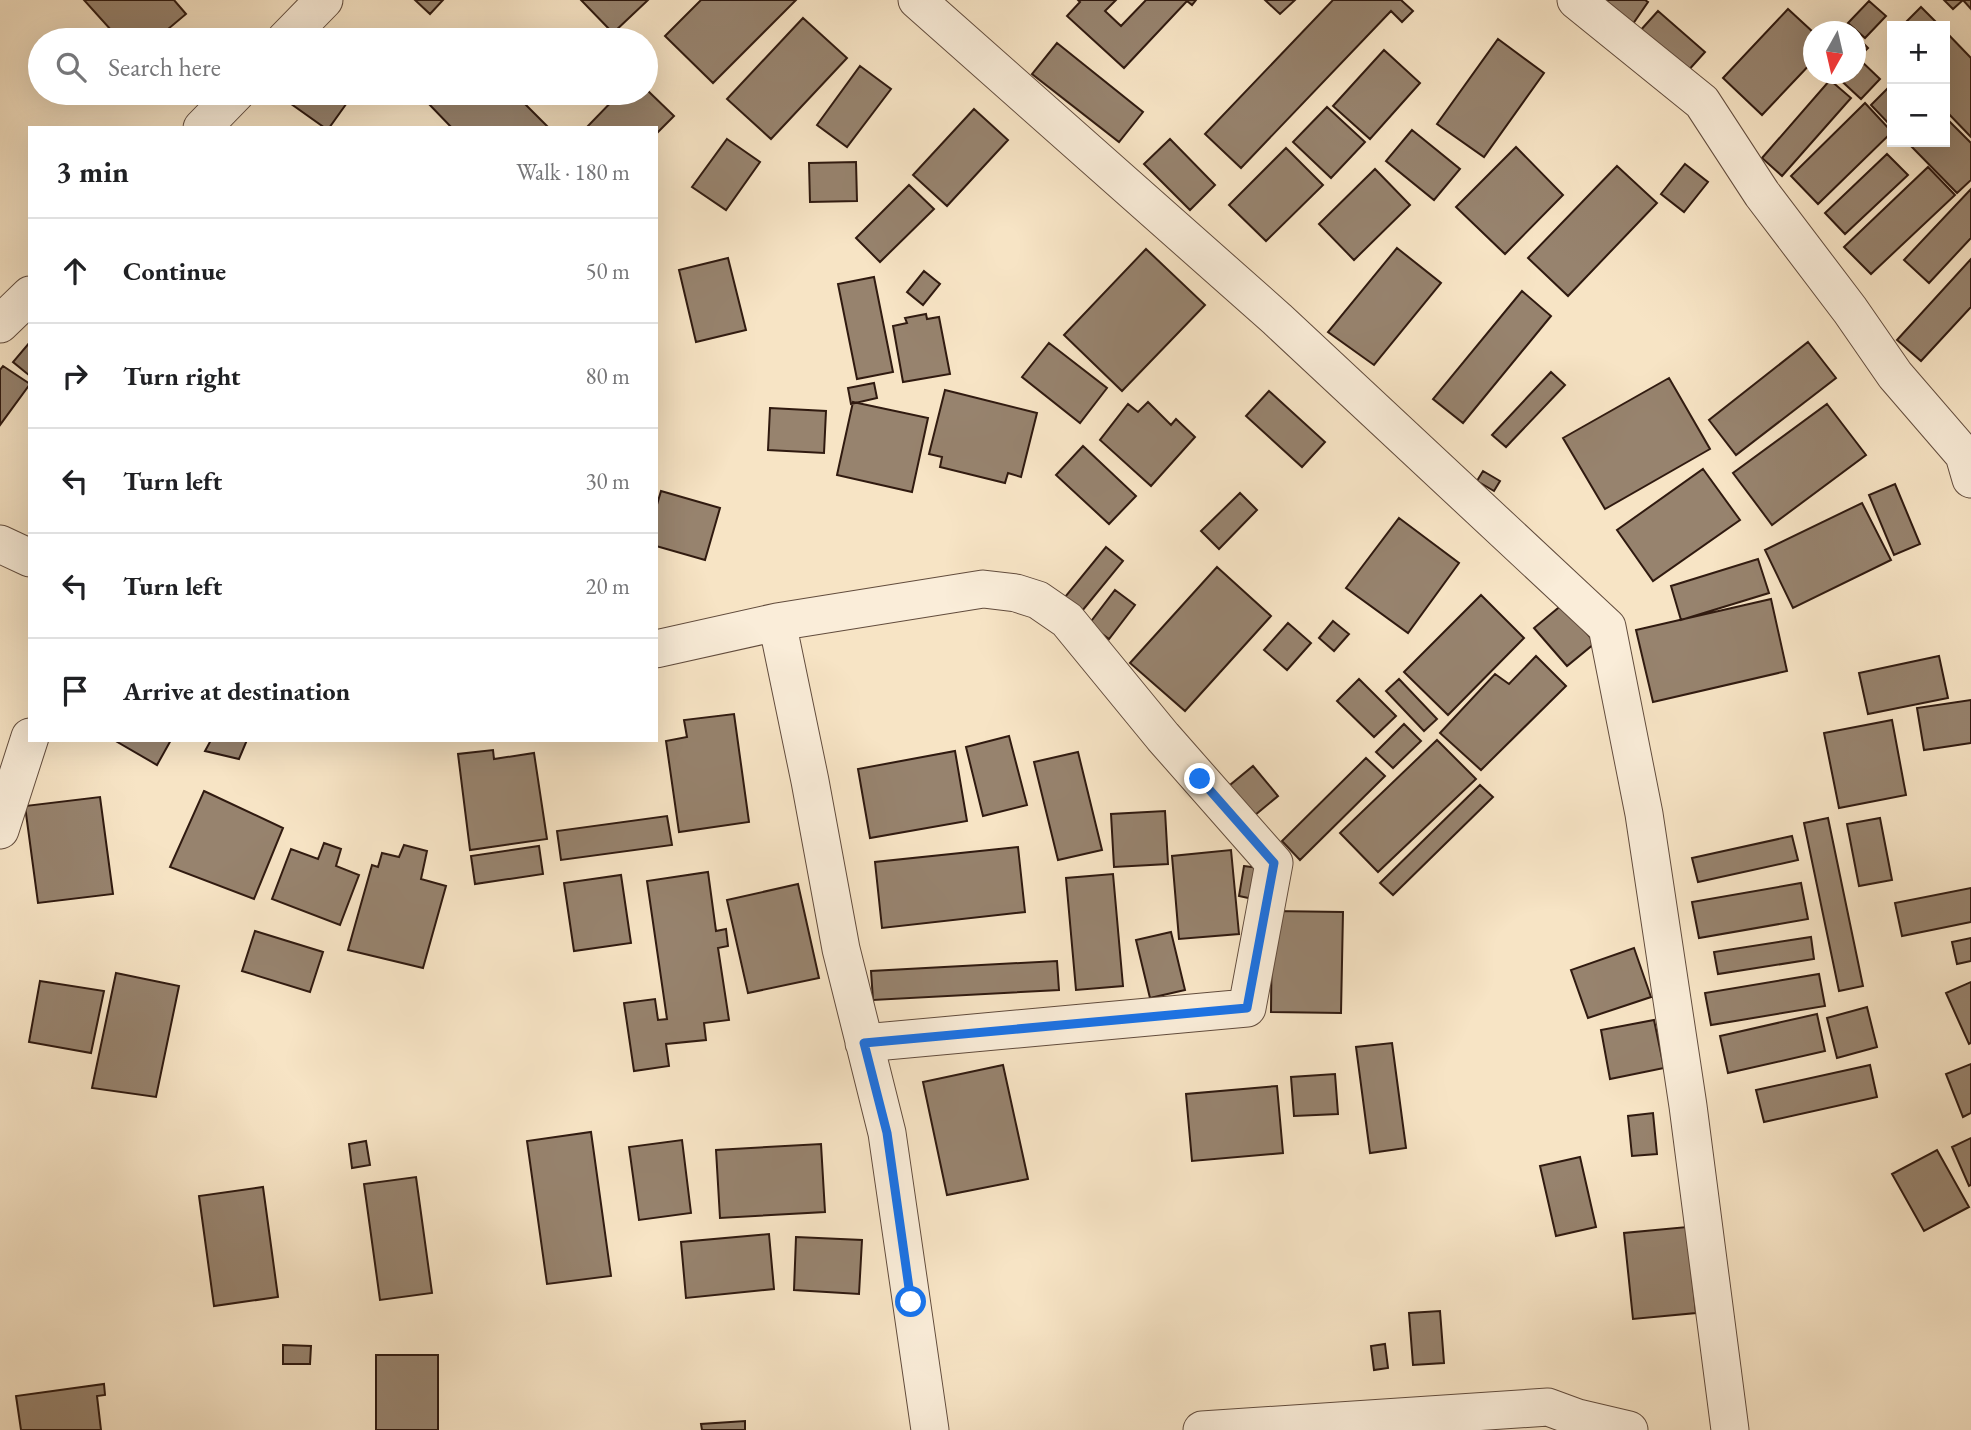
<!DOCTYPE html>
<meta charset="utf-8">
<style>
body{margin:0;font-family:"EB Garamond",serif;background:#f6f6f6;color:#202124}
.controls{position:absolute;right:21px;top:21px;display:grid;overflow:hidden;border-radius:0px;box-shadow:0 7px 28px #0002}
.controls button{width:63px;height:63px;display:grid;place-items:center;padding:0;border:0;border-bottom:2px solid #e0e0e0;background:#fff;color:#202124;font:35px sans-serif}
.compass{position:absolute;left:1803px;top:21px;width:63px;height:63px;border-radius:50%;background:#fff;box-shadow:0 7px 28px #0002;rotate:188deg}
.stop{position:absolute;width:21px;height:21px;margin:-16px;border:5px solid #1a73e8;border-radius:50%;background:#fff}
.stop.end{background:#1a73e8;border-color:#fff;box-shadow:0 2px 7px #0008}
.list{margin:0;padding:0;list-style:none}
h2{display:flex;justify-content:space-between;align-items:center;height:91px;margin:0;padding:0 28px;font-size:30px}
h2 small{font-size:23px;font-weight:400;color:#757577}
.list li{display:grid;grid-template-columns:46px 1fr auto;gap:21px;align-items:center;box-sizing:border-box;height:105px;padding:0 28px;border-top:2px solid #e0e0e0}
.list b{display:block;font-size:26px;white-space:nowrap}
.list em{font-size:23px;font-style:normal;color:#757577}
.icon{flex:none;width:38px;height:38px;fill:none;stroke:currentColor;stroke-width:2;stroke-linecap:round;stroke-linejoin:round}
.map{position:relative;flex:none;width:1971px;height:1430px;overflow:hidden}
.search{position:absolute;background:#fff;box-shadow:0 7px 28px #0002;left:28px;top:28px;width:630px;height:77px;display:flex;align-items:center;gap:18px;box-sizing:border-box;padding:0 24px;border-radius:38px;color:#757577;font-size:26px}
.panel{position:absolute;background:#fff;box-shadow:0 7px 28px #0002;left:28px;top:126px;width:630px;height:616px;border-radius:0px}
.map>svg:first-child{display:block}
</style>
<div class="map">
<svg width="1971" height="1430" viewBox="0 0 1971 1430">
<rect width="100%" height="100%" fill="#f7e4c5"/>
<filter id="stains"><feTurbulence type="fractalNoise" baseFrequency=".00286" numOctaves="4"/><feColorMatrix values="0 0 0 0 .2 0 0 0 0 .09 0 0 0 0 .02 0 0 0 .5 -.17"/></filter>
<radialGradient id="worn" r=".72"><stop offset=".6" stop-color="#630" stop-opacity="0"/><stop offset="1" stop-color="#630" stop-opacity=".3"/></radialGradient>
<path fill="#97836e" stroke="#301a10" stroke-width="2" d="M 84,0 L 174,0 L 186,14 L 155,40 L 120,40 Z
M 415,0 L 443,0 L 430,14 Z
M 581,0 L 648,0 L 613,33 Z
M 701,0 L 796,0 L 713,83 L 665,36 Z
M 1078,0 L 1116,0 L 1105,11 L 1121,26 L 1146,0 L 1196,0 L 1192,5 L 1187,1 L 1124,68 L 1067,16 L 1080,2 Z
M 1265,0 L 1295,0 L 1280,14 Z
M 1333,0 L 1401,0 L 1413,11 L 1402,22 L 1391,11 L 1241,168 L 1205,134 Z
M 1587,0 L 1645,0 L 1648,2 L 1628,31 Z
M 1944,0 L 1971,0 L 1971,9 L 1963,0 L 1953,9 Z
M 1869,1 L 1886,16 L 1865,38 L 1848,23 Z
M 1921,7 L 1940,26 L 1902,26 Z
M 1788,9 L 1814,33 L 1814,60 L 1762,115 L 1723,78 Z
M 1658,11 L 1705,52 L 1686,73 L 1639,32 Z
M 803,18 L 847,58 L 771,139 L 727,99 Z
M 1945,31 L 1971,58 L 1971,137 L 1945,110 Z
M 1856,36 L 1868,48 L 1858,58 L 1880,79 L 1861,99 L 1834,74 L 1856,74 Z
M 1498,39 L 1544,73 L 1484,157 L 1437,124 Z
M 1057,43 L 1143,112 L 1119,142 L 1032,74 Z
M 1384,50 L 1420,83 L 1370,139 L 1333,106 Z
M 860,66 L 891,89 L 847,147 L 817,125 Z
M 1830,80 L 1851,98 L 1782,176 L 1762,158 Z
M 1892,84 L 1892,127 L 1871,105 Z
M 646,89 L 674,116 L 656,134 L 656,128 L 586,128 L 620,93 L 646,93 Z
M 293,93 L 354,93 L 329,128 L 325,128 L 287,101 Z
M 434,93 L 514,93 L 549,128 L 452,128 L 426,101 Z
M 1865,103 L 1892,132 L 1818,204 L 1791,176 Z
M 1327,107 L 1365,142 L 1331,178 L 1293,142 Z
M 974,109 L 1008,140 L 947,206 L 913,175 Z
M 1945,117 L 1971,143 L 1971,180 L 1957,193 L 1907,142 L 1945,142 Z
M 1412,130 L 1460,169 L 1434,200 L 1386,161 Z
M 727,139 L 760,162 L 726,210 L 692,187 Z
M 1170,139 L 1215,185 L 1190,210 L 1144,164 Z
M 1516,147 L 1563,195 L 1505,254 L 1456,207 Z
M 1286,148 L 1323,185 L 1266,241 L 1229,205 Z
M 1887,154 L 1908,175 L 1845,234 L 1825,213 Z
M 856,162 L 857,201 L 810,202 L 809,163 Z
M 1685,164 L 1708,182 L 1684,212 L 1661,194 Z
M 1617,166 L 1657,203 L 1568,296 L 1528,258 Z
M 1928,167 L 1955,195 L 1871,274 L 1844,247 Z
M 1375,169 L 1410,205 L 1354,260 L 1319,224 Z
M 909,185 L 934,209 L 880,262 L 856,238 Z
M 1971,189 L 1971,238 L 1929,283 L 1904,260 Z
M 1397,248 L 1441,283 L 1374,365 L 1328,332 Z
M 1146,249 L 1205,305 L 1122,391 L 1064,335 Z
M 728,258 L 746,330 L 696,342 L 679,270 Z
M 1971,259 L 1971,307 L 1921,361 L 1897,340 Z
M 924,271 L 940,284 L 923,305 L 907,292 Z
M 874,277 L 893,372 L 857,379 L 838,284 Z
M 1522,291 L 1551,316 L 1463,423 L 1433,399 Z
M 926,314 L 927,319 L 939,317 L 950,374 L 903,382 L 893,326 L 907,323 L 905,318 Z
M 30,342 L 30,376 L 13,362 Z
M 1808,342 L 1836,378 L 1736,455 L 1709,420 Z
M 1049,343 L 1107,388 L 1080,423 L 1022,377 Z
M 3,366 L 30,384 L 0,425 L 0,370 Z
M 1551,372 L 1565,385 L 1506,447 L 1492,435 Z
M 1669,378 L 1710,449 L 1605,509 L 1563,438 Z
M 874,383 L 877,398 L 851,404 L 848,388 Z
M 945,390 L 1037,413 L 1021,477 L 1008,473 L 1005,483 L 940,467 L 942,457 L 929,454 Z
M 1269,391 L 1325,442 L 1302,467 L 1246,416 Z
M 853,402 L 928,418 L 912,492 L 837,475 Z
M 1148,402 L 1171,425 L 1176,419 L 1195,437 L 1151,486 L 1100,440 L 1128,404 L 1138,412 Z
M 1827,404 L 1866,455 L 1772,525 L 1733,473 Z
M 770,408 L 826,411 L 824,453 L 768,450 Z
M 1083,446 L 1136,496 L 1109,524 L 1056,475 Z
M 1703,469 L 1740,520 L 1653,581 L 1617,530 Z
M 1483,471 L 1500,481 L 1494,491 L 1477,481 Z
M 1895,484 L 1920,544 L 1894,555 L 1869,495 Z
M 661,491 L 720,508 L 705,560 L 656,546 L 656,508 Z
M 1240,493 L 1257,510 L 1219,549 L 1201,531 Z
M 1862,503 L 1891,560 L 1793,608 L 1765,550 Z
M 1399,518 L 1459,563 L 1408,633 L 1346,588 Z
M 1106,547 L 1123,561 L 1082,611 L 1065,597 Z
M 1758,559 L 1769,593 L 1681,620 L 1671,586 Z
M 1217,567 L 1271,616 L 1185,711 L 1130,663 Z
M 1115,590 L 1135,605 L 1109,639 L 1089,624 Z
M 1481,595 L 1524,638 L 1448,715 L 1404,672 Z
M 1771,599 L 1787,671 L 1653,702 L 1636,630 Z
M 1563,604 L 1595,643 L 1567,666 L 1534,628 Z
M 1333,621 L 1349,634 L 1334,651 L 1319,638 Z
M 1288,623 L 1311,643 L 1287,670 L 1264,650 Z
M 1536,656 L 1566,686 L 1481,770 L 1440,733 L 1495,674 L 1509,684 Z
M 1939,656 L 1948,698 L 1868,714 L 1859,673 Z
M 1359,679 L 1396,716 L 1374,737 L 1337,701 Z
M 1399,679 L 1437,719 L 1424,731 L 1386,691 Z
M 1971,700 L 1971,743 L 1924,750 L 1917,708 Z
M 734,714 L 749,822 L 679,832 L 666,741 L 687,737 L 684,720 Z
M 1892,720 L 1906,795 L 1839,808 L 1824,733 Z
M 1404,724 L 1421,741 L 1393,768 L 1376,752 Z
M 1009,736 L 1027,805 L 983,816 L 966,747 Z
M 114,740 L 171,740 L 157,765 Z
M 211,740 L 247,740 L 239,759 L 205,751 Z
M 1437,740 L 1476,779 L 1378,872 L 1340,833 Z
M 493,750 L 494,759 L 534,753 L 547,839 L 470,850 L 458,754 Z
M 955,751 L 967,821 L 870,838 L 858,769 Z
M 1078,752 L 1102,850 L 1058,860 L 1034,762 Z
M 1366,758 L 1385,776 L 1300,860 L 1282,841 Z
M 1253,766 L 1278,796 L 1249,820 L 1224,790 Z
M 1480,785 L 1493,797 L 1393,895 L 1380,883 Z
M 204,791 L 283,828 L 254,899 L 170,867 Z
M 100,797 L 113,894 L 38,903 L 25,806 Z
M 1165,811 L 1168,864 L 1114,867 L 1111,814 Z
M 667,816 L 672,845 L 561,860 L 557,831 Z
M 1828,818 L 1863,986 L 1839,991 L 1804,823 Z
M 1880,818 L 1892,880 L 1859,886 L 1847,824 Z
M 1792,836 L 1798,860 L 1698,882 L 1692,858 Z
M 324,843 L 341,849 L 336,866 L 359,875 L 340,925 L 272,899 L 291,849 L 318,859 Z
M 404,845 L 427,851 L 421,879 L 446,886 L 423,968 L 348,950 L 372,865 L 378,867 L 382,853 L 399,857 Z
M 539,846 L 543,874 L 475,884 L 471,856 Z
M 1018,847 L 1025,912 L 882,928 L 875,862 Z
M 1231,850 L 1239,934 L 1179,939 L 1172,856 Z
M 1244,866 L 1259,868 L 1253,899 L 1239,896 Z
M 708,872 L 716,931 L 726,929 L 728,946 L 718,948 L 729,1020 L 704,1023 L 706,1040 L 666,1044 L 669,1066 L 634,1071 L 624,1003 L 655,999 L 658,1020 L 667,1019 L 647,881 Z
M 1113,874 L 1123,986 L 1076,990 L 1066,878 Z
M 621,875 L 631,943 L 574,951 L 564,883 Z
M 1801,883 L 1808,919 L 1699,938 L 1692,902 Z
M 798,884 L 819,978 L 748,993 L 727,900 Z
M 1971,888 L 1971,922 L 1902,936 L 1895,903 Z
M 1272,911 L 1343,912 L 1341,1013 L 1271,1012 Z
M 255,931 L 323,952 L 310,992 L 242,971 Z
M 1171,932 L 1185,990 L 1150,998 L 1136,940 Z
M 1811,937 L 1814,959 L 1718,974 L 1714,952 Z
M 1971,938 L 1971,961 L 1957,964 L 1952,942 Z
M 1634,948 L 1651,997 L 1588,1018 L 1571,970 Z
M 1057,961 L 1059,990 L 873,1000 L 871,971 Z
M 116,973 L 179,986 L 156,1097 L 92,1088 Z
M 1819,974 L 1825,1006 L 1711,1025 L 1705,993 Z
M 40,981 L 104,991 L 91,1053 L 29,1042 Z
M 1971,982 L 1971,1043 L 1969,1044 L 1946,993 Z
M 1867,1007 L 1877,1047 L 1837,1058 L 1827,1018 Z
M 1817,1014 L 1825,1051 L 1728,1073 L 1720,1036 Z
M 1654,1020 L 1664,1068 L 1610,1079 L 1601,1030 Z
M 1392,1043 L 1406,1148 L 1370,1153 L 1356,1047 Z
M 1971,1064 L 1971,1113 L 1963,1117 L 1946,1074 Z
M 1003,1065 L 1028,1179 L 947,1195 L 923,1082 Z
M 1870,1065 L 1877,1097 L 1764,1122 L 1756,1090 Z
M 1335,1074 L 1338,1114 L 1294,1116 L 1291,1077 Z
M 1277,1086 L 1283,1153 L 1192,1161 L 1186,1094 Z
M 1653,1113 L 1657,1154 L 1632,1156 L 1628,1116 Z
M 591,1132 L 611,1276 L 547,1284 L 527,1141 Z
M 1971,1138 L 1971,1185 L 1969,1186 L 1952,1147 Z
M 682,1140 L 691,1213 L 639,1220 L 629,1147 Z
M 366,1141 L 370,1165 L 352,1168 L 349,1144 Z
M 821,1144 L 825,1212 L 720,1218 L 716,1150 Z
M 1937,1150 L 1969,1207 L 1924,1231 L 1892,1174 Z
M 1580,1157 L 1596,1227 L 1556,1236 L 1540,1166 Z
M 416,1177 L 432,1293 L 380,1300 L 364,1184 Z
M 263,1187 L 278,1297 L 214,1306 L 199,1196 Z
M 1687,1227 L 1696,1313 L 1633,1319 L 1624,1233 Z
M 769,1234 L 774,1289 L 686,1298 L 681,1242 Z
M 796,1237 L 862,1240 L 859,1294 L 794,1290 Z
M 1440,1311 L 1444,1363 L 1413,1365 L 1409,1313 Z
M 1385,1344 L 1388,1368 L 1374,1370 L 1371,1346 Z
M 283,1345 L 311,1346 L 310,1364 L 283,1364 Z
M 376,1355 L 438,1355 L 438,1430 L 376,1430 Z
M 104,1384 L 105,1395 L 97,1396 L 101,1430 L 21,1430 L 16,1396 Z
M 745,1421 L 745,1430 L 702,1430 L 701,1424 Z"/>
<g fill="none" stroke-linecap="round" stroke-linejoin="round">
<g stroke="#624c3d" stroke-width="39">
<path id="street" d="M 917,0 L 1277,319 L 1607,627 L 1644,814 L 1688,1106 L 1730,1430
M 1576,0 L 1702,102 L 1762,194 L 1850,310 L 1895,375 L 1964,455 L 1971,479
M 285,40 L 324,0
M 202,128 L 236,93
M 0,324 L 30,295
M 0,544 L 30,558
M 777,622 L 810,781 L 841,949 L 887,1133 L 930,1430
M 656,649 L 777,622 L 983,589 L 1016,593 L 1038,600 L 1067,620 L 1163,737 L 1274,863 L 1247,1008 L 864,1043
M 0,830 L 30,737
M 1202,1430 L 1548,1407 L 1578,1418 L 1629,1430"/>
</g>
<use href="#street" stroke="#faedd9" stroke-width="37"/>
</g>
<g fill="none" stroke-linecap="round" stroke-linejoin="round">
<path stroke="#1a73e8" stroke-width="9" d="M 911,1302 L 887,1133 L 864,1043 L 1247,1008 L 1274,863 L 1200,779"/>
</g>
<rect width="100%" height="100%" filter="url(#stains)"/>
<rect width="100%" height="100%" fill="url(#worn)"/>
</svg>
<div class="controls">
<button>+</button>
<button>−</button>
</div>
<svg class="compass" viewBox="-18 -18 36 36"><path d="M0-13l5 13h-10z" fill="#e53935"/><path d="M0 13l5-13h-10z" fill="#757577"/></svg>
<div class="stop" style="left:911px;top:1302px"></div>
<div class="stop end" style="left:1200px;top:779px"></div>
<div class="search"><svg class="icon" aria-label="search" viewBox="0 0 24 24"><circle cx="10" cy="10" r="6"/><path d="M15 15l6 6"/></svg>Search here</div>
<section class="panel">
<h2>3 min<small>Walk · 180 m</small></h2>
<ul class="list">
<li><svg class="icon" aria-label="ahead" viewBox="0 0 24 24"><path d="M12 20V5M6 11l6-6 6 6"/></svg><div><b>Continue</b></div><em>50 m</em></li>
<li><svg class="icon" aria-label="right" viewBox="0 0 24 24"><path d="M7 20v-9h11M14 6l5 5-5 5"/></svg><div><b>Turn right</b></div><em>80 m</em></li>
<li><svg class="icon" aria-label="left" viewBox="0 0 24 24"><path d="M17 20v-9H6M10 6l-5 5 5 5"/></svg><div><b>Turn left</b></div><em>30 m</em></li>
<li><svg class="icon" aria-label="left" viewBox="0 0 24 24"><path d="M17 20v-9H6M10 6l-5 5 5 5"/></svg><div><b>Turn left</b></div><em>20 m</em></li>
<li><svg class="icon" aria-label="arrive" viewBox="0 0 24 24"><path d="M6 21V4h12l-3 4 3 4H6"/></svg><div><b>Arrive at destination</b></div></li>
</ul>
</section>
</div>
